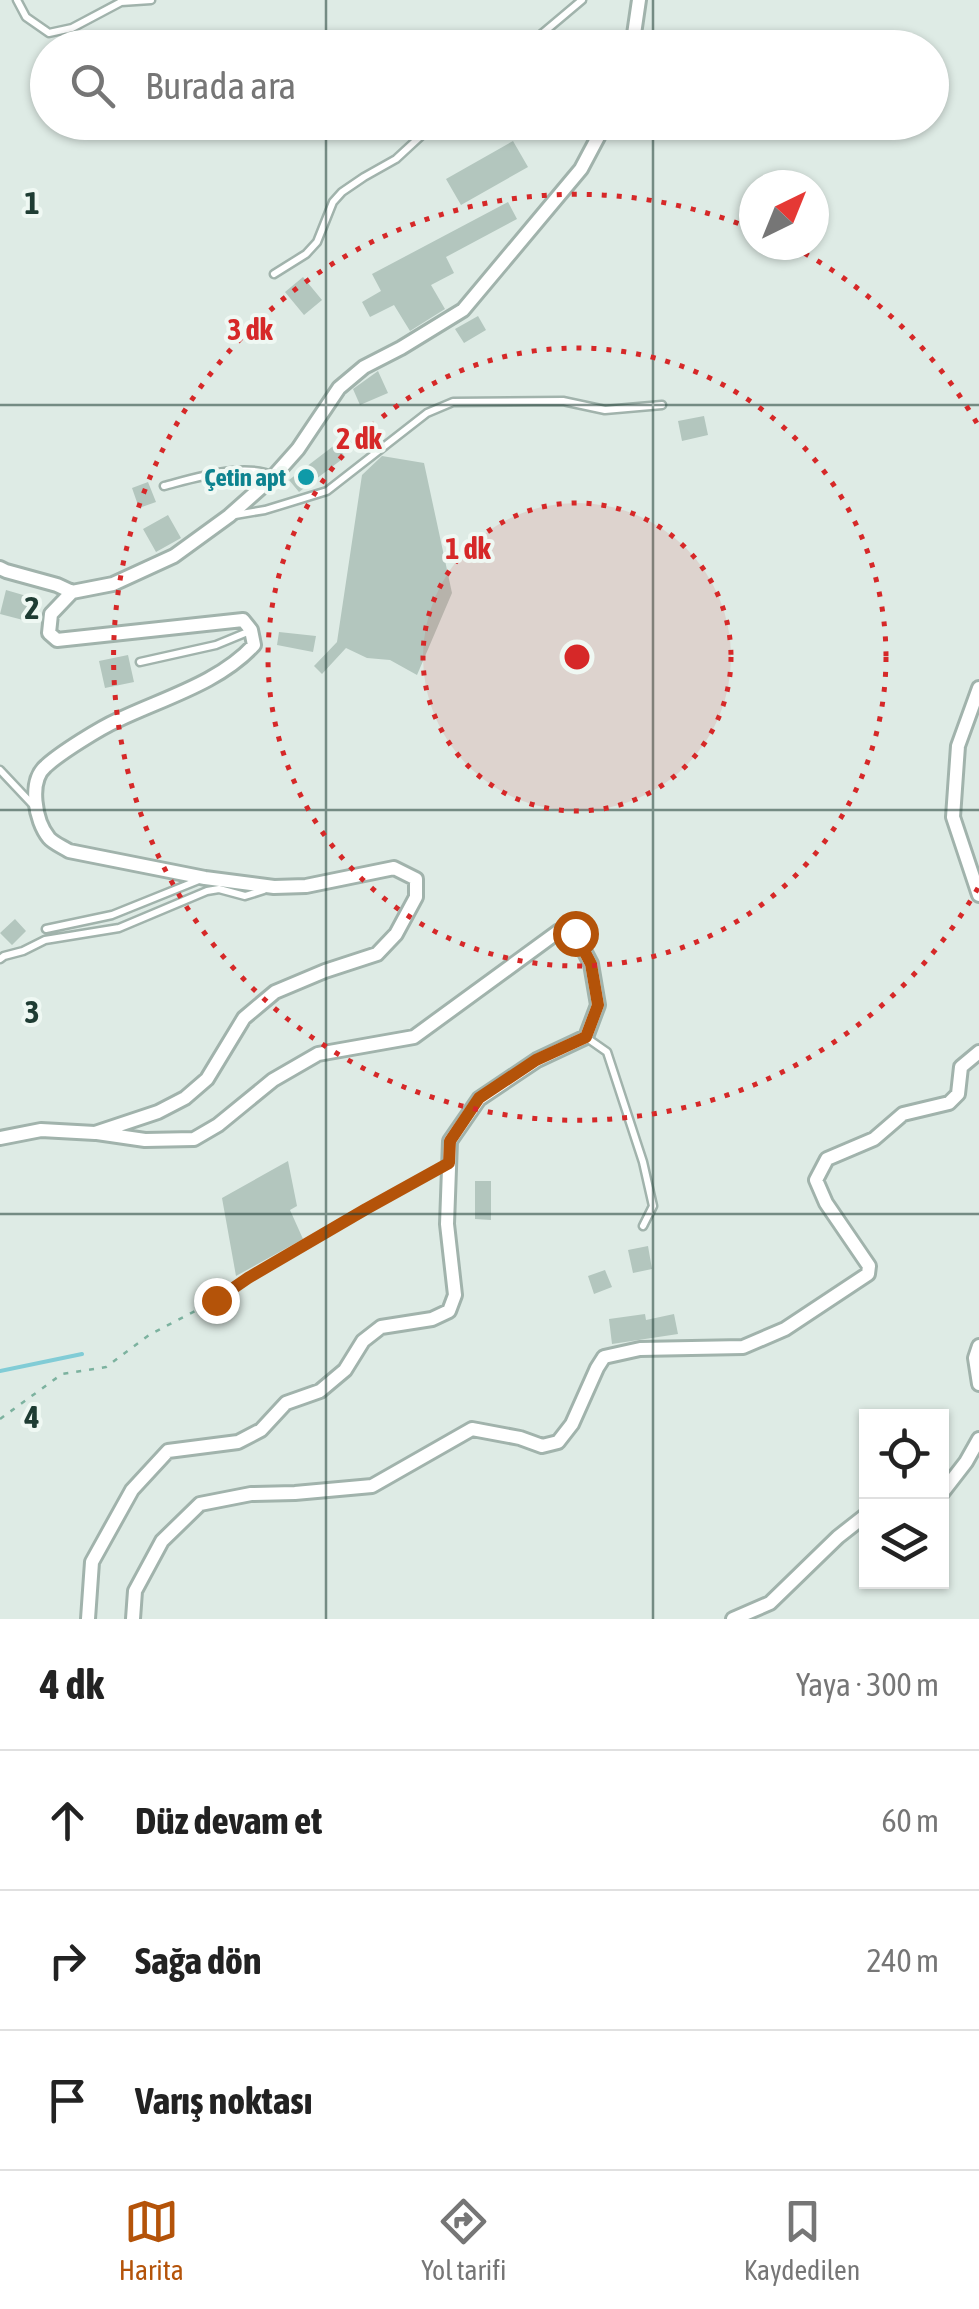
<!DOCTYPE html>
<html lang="tr">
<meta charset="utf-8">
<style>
body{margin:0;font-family:"Asap Condensed",sans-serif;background:#f2f2f2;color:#222}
.controls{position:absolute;right:30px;bottom:30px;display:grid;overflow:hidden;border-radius:0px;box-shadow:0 2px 8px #0004}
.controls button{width:90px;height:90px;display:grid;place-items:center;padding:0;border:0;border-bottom:2px solid #e0e0e0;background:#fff;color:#222;font:50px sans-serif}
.compass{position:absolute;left:739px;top:170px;width:90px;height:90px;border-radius:50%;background:#fff;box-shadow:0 2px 8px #0004;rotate:43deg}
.stop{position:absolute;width:30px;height:30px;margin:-22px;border:8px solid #b45309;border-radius:50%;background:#fff}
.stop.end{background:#b45309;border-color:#fff;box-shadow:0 2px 10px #0008}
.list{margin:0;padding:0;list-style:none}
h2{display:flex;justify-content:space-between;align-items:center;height:130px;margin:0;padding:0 40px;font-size:42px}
h2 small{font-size:32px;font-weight:400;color:#767676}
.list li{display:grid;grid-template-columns:65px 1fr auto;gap:30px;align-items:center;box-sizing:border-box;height:140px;padding:0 40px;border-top:2px solid #e0e0e0}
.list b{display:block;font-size:38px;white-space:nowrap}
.list em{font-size:32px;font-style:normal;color:#767676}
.icon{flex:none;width:55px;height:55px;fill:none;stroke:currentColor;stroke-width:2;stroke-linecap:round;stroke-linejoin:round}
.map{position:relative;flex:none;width:979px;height:1619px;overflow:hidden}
.search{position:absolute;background:#fff;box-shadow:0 2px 8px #0004;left:30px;right:30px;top:30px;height:110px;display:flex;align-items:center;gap:25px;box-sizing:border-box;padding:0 35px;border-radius:55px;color:#767676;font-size:38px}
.sheet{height:550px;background:#fff}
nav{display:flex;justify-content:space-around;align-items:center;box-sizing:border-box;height:140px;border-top:2px solid #e0e0e0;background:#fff;font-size:28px;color:#767676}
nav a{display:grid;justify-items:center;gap:5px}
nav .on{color:#b45309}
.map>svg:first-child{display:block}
</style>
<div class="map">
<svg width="979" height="1619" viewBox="0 0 979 1619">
<rect width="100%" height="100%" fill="#deebe5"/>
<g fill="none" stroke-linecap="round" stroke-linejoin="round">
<path stroke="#81ccd6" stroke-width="4" d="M 0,1371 L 82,1354"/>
</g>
<path fill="#b3c6be" d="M 513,141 L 528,167 L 461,205 L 446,179 Z
M 508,202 L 517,219 L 446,257 L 454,273 L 431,285 L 445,309 L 410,331 L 394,305 L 370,317 L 362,302 L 381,291 L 372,274 Z
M 303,277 L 322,300 L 304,315 L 285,292 Z
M 478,316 L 486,330 L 464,343 L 455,329 Z
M 378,371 L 388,393 L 360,405 L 353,389 Z
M 704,416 L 708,435 L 682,441 L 678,421 Z
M 336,444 L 345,457 L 299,492 L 289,480 Z
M 382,456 L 424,463 L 452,593 L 417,675 L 390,660 L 367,658 L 346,648 L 322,674 L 314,666 L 337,642 L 362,475 Z
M 148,482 L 156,502 L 139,508 L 132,488 Z
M 168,515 L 181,538 L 156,552 L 143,529 Z
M 6,590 L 30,597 L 23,620 L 0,614 Z
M 279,632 L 316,636 L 313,652 L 277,645 Z
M 128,655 L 134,682 L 105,688 L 99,661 Z
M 15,919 L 26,931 L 12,945 L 0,933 Z
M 288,1161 L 297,1206 L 290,1210 L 303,1239 L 236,1276 L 222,1198 Z
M 475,1181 L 491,1181 L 491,1220 L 475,1219 Z
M 648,1246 L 652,1269 L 633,1273 L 628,1250 Z
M 605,1270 L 612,1287 L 594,1294 L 588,1276 Z
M 645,1314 L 646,1320 L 674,1314 L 678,1334 L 612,1344 L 609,1319 Z"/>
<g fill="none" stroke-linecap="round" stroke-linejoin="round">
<g stroke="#a1b3ac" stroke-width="11">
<path id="lane" d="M 17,0 L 26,17 L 49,33 L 72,28 L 121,2 L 151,0
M 525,48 L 582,0
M 274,274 L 306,254 L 317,242 L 333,202 L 342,192 L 364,177 L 396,159 L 436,122
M 164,486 C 195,478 244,462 274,476
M 235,515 L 265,510 L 327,491 L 427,413 L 453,402 L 563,401 L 605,410 L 662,405
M 140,662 L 216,645 L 250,631
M 0,770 L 33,805
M 46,929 L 112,915 L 199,880
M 0,959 L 4,956 L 23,951 L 45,940 L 119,928 L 207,891 L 219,889 L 245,896 L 264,890
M 587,1038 L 607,1052 L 643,1162 L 653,1206 L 643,1226"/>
</g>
<g stroke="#a1b3ac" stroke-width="18">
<path id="street" d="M 632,48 L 639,0
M 0,568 L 6,571 L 57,585 L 72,592
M 979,688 L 958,746 L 953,817 L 979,895
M 0,1138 L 41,1130 L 95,1133 L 158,1112 L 185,1098 L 207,1079 L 244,1018 L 275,992 L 325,971 L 377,954 L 396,934 L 416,897 L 416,879 L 394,868 L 306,886 L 274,887 L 205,878 L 69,851 C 63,847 53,843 49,838 C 35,821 28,781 46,766 C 60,753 100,728 118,720 C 164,698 219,683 254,645 L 251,630 L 243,620 L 57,640 L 49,633 L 51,614 L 72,592 L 113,584 L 174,556 L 229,516 L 274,476 L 298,449 L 339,388 L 364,367 L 401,348 L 463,310 L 581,169 L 606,122
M 979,1346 L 975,1358 L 979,1384
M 942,1493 L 966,1462 L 979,1439
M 88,1619 L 92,1562 L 132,1490 L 168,1451 L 238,1442 L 261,1430 L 286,1403 L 320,1391 L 345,1370 L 363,1341 L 381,1327 L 432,1319 L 449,1311 L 455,1295 L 447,1224 L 450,1141 L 479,1099 L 537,1060 L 586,1037 L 598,1005 L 591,964 L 575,933 L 559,931 L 414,1037 L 318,1054 L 273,1080 L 218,1125 L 194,1139 L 145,1140 L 97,1133
M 133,1619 L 135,1591 L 162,1541 L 200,1504 L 251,1494 L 295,1493 L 372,1486 L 472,1429 L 520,1438 L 542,1446 L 558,1442 L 572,1424 L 597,1368 L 604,1357 L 640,1349 L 743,1347 L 785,1329 L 868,1274 L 869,1266 L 826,1203 L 816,1180 L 827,1159 L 874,1139 L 903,1114 L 949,1103 L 958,1094 L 961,1067 L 979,1052
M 733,1619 L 770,1603 L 838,1537 L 866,1515"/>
</g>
<path stroke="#7cb29f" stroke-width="2.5" stroke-dasharray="5 8" stroke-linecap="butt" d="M 0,1419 L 62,1374 L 106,1367 L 149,1335 L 216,1300 L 248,1278 L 435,1171"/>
<use href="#lane" stroke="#fff" stroke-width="6"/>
<use href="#street" stroke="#fff" stroke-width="12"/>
</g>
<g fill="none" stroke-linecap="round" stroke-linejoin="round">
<path stroke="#b45309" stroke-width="12" d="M 216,1300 L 248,1278 L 366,1209 L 449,1163 L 450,1141 L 479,1098 L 536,1060 L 586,1037 L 598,1005 L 591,964 L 575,933"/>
</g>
<path fill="none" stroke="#1e3c33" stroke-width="2.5" stroke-opacity="0.55" d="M 326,0 L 326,48M 653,0 L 653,48M 326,122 L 326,1619M 653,122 L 653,1619M 0,405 L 979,405M 0,810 L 979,810M 0,1214 L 979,1214"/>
<circle cx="577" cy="657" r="154" fill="#d62828" fill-opacity=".12"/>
<g fill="none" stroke="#d62828" stroke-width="5" stroke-dasharray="5 10">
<circle cx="577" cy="657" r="154"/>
<circle cx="577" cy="657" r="309"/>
<path d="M978 888A463 463 0 1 1 750 228M791 246A463 463 0 0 1 978 425"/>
</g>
<circle fill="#0f9aa8" stroke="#eff8f3" stroke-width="4" cx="306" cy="477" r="10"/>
<g text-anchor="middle" stroke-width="8" stroke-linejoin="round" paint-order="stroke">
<g font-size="25" font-weight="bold" fill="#0d838f" stroke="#eff8f3" text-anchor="end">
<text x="286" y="486">Çetin apt</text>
</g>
</g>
<g font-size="32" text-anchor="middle" font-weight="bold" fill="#1e3c33" stroke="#eff8f3" stroke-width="8" stroke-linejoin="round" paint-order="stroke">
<text x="32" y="214">1</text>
<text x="32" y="619">2</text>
<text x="32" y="1023">3</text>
<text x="32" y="1428">4</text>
</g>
<circle cx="577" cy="657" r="15" fill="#d62828" stroke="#eff8f3" stroke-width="5"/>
<g font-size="30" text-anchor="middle" font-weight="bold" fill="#d62828" stroke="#eff8f3" stroke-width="8" stroke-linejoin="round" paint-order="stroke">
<text x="250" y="340">3 dk</text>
<text x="359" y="449">2 dk</text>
<text x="468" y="559">1 dk</text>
</g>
</svg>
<div class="controls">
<button><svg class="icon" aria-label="locate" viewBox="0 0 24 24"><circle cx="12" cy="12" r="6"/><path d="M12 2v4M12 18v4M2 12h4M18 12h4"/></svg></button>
<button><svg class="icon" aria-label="layers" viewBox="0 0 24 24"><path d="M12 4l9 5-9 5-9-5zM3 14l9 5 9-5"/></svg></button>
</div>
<svg class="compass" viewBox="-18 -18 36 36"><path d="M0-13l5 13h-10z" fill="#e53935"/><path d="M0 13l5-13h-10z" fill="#767676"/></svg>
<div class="stop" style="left:575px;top:933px"></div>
<div class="stop end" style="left:216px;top:1300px"></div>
<div class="search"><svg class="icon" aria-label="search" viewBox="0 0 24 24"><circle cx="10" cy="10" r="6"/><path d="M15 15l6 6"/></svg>Burada ara</div>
</div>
<section class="sheet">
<h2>4 dk<small>Yaya · 300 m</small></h2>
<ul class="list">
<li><svg class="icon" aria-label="ahead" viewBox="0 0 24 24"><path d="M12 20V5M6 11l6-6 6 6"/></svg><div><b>Düz devam et</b></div><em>60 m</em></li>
<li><svg class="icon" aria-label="right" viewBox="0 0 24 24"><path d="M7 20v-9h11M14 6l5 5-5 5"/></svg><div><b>Sağa dön</b></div><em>240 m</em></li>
<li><svg class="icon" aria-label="arrive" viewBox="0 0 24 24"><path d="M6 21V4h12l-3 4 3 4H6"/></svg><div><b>Varış noktası</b></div></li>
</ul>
</section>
<nav>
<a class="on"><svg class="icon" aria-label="map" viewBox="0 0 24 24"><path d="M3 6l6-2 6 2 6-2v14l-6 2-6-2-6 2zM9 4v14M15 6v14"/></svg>Harita</a>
<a><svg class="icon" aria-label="directions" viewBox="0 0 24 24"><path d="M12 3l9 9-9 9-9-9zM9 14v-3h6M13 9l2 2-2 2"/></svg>Yol tarifi</a>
<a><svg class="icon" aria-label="saved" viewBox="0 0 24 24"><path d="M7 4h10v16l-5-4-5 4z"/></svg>Kaydedilen</a>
</nav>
